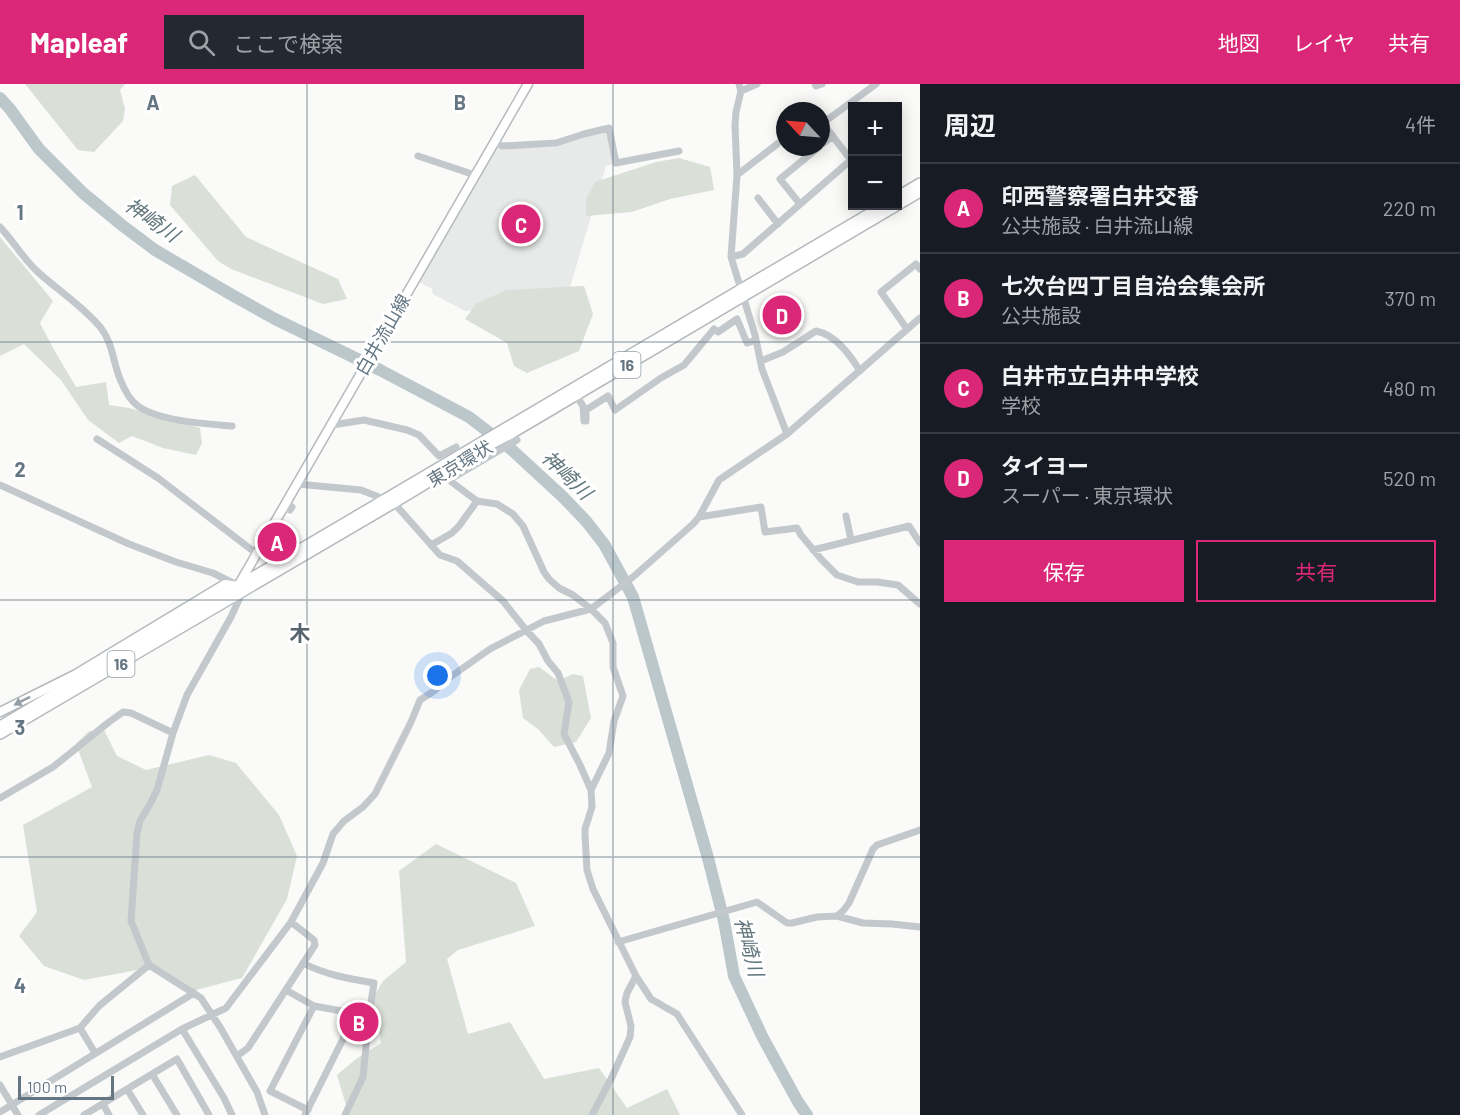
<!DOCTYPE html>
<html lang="ja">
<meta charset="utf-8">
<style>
body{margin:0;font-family:Barlow,"Noto Sans JP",sans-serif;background:#242831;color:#f1f3f6}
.controls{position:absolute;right:18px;top:18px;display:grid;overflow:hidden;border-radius:0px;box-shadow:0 3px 15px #0003}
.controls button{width:54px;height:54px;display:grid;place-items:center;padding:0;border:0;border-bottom:2px solid #363941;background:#171b24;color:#f1f3f6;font:30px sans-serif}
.compass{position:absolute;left:776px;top:18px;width:54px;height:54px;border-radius:50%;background:#171b24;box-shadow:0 3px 15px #0003;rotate:296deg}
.scale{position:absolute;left:18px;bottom:15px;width:96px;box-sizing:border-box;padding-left:6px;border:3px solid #657683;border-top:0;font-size:16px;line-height:21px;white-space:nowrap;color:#657683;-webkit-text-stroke:4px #fff;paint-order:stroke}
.you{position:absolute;left:438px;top:592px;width:21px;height:21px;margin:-15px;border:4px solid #fff;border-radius:50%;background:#1a73e8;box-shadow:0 0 0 9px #1a73e833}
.badge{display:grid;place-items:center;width:39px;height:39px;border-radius:50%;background:#db2777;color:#fff;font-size:20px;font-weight:700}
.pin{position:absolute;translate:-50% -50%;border:3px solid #fff;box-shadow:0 2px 6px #0006}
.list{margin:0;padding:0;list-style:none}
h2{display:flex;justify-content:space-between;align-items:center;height:78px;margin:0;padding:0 24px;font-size:26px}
h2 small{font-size:20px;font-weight:400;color:#9ea1a6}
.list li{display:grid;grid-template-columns:39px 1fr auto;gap:18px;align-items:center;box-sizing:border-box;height:90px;padding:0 24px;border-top:2px solid #363941}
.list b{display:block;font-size:22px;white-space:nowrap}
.list p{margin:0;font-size:20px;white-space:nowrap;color:#9ea1a6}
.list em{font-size:20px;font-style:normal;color:#9ea1a6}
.actions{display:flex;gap:12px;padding:18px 24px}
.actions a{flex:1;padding:14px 0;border:2px solid #db2777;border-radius:0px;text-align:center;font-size:21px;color:#db2777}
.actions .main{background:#db2777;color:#fff}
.icon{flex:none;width:33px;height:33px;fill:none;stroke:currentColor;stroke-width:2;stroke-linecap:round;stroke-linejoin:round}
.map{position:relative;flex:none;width:920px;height:1031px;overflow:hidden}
header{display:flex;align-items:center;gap:36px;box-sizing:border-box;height:84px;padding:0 30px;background:#db2777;color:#fff}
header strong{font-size:28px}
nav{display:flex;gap:33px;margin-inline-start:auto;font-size:21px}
.search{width:420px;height:54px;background:#242831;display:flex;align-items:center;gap:15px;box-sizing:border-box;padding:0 21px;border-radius:0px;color:#9ea1a6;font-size:22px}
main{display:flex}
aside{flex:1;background:#171b24}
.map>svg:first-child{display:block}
</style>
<header>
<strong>Mapleaf</strong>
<div class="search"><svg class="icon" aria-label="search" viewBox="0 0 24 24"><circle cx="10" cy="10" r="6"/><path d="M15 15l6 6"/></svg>ここで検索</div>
<nav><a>地図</a><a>レイヤ</a><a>共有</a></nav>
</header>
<main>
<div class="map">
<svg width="920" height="1031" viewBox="0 0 920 1031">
<rect width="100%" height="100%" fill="#fafaf8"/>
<path fill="#e8e9e9" d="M 607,47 L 614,80 L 606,82 L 565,220 L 465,227 L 433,210 L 432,205 L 419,198 L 497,63 L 501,64 L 553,63 Z"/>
<path fill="#dadfd7" d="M 25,0 L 125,0 L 120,6 L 125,25 L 123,37 L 94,68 L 78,66 Z
M 679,74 L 710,83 L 714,106 L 670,115 L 632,128 L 586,132 L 586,115 L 595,98 L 656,78 Z
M 195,91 L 246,153 L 338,195 L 347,215 L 323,220 L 231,185 L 218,177 L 170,121 L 172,102 Z
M 0,153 L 53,217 L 40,239 L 53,264 L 76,303 L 106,298 L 109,321 L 129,324 L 200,344 L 202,359 L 196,371 L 163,364 L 132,352 L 119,359 L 88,336 L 61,296 L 24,260 L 0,272 Z
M 584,202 L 593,230 L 579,267 L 527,289 L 514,282 L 507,259 L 465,235 L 476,220 L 506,206 Z
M 539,583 L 558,597 L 573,590 L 583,592 L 591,634 L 576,658 L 554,663 L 538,645 L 523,634 L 519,606 L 530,585 Z
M 104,646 L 117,672 L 146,686 L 209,671 L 236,679 L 279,731 L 297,772 L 287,815 L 242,894 L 192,907 L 153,883 L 84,896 L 44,882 L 19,852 L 37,828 L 23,741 L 92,703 L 76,660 L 89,647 Z
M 436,760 L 516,799 L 535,842 L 458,866 L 447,875 L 468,950 L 510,938 L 544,995 L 599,984 L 627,1024 L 667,1005 L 680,1031 L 349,1031 L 337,991 L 356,975 L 381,959 L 373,914 L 383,897 L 406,878 L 399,787 Z"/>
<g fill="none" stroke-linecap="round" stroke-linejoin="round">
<path stroke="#bbc7cb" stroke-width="12" d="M 0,14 L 10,25 L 39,65 L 83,109 L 123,142 L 155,166 L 232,211 L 275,235 L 380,286 L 469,333 L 512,366 L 563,413 L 586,437 L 604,460 L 633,513 L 708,774 L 724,837 L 734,892 L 762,952 L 798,1018 L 807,1031"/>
<g stroke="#b5babe" stroke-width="11">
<path id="major" d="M 238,502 L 528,0
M 0,628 L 76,590 L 225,500 L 238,502"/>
</g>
<g stroke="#b4b9bd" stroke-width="12">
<path id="highway" d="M 898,112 L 920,99
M 0,642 L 882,122
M 0,650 L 394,419 L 490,361 L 511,350 L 920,108"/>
</g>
<path stroke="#c3c8cc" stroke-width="7" d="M 739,0 L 741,7 L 736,28 L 735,41 L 737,91 L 731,173 L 755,251 L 762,285 L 787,350
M 815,0 L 816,2 L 822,0
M 741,7 L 757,0
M 821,37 L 851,76
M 823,39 L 876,0
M 495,58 L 502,62 L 556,59 L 584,50 L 609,44 L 616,79 L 679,67
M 821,61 L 833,52
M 418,72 L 475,91
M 737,91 L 785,54
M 758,114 L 778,140
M 800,120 L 780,95 L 819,63
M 0,143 C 14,158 24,176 39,189 C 59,207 84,223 101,244 C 113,260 113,278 120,295 C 124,305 129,316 138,322 C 158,337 207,340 232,342
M 731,173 L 743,170 L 852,75
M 907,245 L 881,208 L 916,180 L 920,185
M 761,277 L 783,268 L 816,247 C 836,251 850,271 860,287
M 576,311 L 583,322 L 584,337 L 586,337 L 586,326 L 608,312 L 615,326 L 661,294 L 684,281 L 714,245 L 718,248 L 737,235 L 747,259 L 756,256
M 332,341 L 364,336 L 407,346 L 419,351 L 439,372 L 456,363
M 97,355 L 158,394 L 257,470
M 517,356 L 449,396 L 477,417 L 497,420 L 513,430 L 523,442 L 544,488 L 549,495 L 559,504 L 573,511 L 591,525 L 605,539 L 613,559 L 613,583 L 623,612 L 614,637 L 609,669 L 591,706
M 297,400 L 361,406 L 394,419 L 440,471 L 457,477 L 503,517 L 526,546 L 539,560 L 548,577 L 558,589 L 569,618 L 564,650 L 580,681 L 591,706 L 592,723 L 585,745 L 585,751 L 587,786 L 593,805 L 636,892 L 651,915 L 677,930 L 742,1031
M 0,401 L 129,460 L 176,478 L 213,489 L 235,500
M 284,422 L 290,426 L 292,423 L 286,419
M 846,432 L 851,456
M 699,433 L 761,423 L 765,448 L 797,444 L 801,451 L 821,475 L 837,491 L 858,498 L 877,498 L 898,501 L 920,520
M 431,461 L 452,449 L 459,442 L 477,417
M 813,466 L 909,442 L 920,459
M 0,714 L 53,683 L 109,638 L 123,628 L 131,629 L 173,649
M 837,832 L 863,839 L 892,840 L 920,843
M 618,858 L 757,818 L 787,839 L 792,839 L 817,833 L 837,832 L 843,827 L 849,819 L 873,765 L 877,761 L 920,746
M 303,879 C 326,891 350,895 374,899 L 369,932 L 363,993 L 345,1031
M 149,881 L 131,837 L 137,749 L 140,737 L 150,720 L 157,706 L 173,649 L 187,611 L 231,533 L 242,509
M 286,906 L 314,922 L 369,932
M 80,944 L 95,969
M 182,945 L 224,1014 L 232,1031
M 237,972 L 248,964 L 315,861 L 314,856 L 291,838
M 0,973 L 80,944 L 99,922 L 149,881 L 201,914 L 220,943 L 257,1008 L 265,1031
M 152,990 L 177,1031
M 0,1001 L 18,1031
M 127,1005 L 143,1031
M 103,1020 L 109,1031
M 308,1026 L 270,1007 L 314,922
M 0,1028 L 194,909
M 39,1031 L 182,945 L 226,924 L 291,838 L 323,779 L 333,750 L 344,737 L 363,723 L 375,710 L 411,638 L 420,616 L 434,607 L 446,596 L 490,565 L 544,537 L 591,525 L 633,493 L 693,440 L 699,433 L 719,396 L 787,350 L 920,234
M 84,1031 L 177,975 L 209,1031
M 305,1031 L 344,953 L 349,928
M 592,1031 L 612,993 L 630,953 L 631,942 L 625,918 L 627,909 L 636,892"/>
<use href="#major" stroke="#fff" stroke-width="8"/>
<use href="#highway" stroke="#fff" stroke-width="9"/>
</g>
<defs><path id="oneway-solid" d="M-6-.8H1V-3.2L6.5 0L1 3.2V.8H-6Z" transform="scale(1.5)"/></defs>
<use fill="#939fa8" href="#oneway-solid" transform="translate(22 617) rotate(153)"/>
<path fill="none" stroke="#657683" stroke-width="1.5" stroke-opacity="0.55" d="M 307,0 L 307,1031M 613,0 L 613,1031M 0,258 L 920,258M 0,516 L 920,516M 0,773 L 920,773"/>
<g text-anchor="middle" stroke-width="6" stroke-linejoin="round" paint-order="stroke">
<g fill="#fff" stroke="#939fa8" stroke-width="1.5">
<rect x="613.5" y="268" width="27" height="26" rx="4.5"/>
<rect x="107.5" y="567" width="27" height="26" rx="4.5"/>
</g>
<g font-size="16" font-weight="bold" fill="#657683">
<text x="627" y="287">16</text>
<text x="121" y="586">16</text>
</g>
<g font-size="18" fill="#657683" stroke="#fff">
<text transform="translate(383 251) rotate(-60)" y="6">白井流山線</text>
<text transform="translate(460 380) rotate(-31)" y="6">東京環状</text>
</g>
<g font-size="20" font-style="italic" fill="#60757c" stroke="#fff">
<text transform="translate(152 136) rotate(35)" y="7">神崎川</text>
<text transform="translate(567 391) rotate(44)" y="7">神崎川</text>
<text transform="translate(749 863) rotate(75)" y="7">神崎川</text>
</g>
<g font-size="21" font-weight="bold" fill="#57646e" stroke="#fff">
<text x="300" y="557">木</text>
</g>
</g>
<g font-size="20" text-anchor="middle" font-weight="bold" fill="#657683" stroke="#fff" stroke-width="6" stroke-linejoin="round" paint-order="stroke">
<text x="153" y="26">A</text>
<text x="460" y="26">B</text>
<text x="20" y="136">1</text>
<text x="20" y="393">2</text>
<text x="20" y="651">3</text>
<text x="20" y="909">4</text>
</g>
</svg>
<div class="controls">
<button>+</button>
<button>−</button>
</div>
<svg class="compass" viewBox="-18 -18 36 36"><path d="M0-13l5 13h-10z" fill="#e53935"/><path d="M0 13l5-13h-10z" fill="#9ea1a6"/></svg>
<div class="scale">100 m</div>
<div class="you"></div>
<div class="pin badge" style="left:277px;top:458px">A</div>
<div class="pin badge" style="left:359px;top:938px">B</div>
<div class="pin badge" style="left:521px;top:140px">C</div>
<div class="pin badge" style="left:782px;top:231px">D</div>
</div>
<aside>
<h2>周辺<small>4件</small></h2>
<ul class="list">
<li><span class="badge">A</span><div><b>印西警察署白井交番</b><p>公共施設 · 白井流山線</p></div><em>220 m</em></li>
<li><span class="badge">B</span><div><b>七次台四丁目自治会集会所</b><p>公共施設</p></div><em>370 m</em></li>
<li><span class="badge">C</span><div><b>白井市立白井中学校</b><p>学校</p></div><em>480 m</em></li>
<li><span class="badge">D</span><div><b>タイヨー</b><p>スーパー · 東京環状</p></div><em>520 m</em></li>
</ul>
<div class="actions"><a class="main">保存</a><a>共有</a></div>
</aside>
</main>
